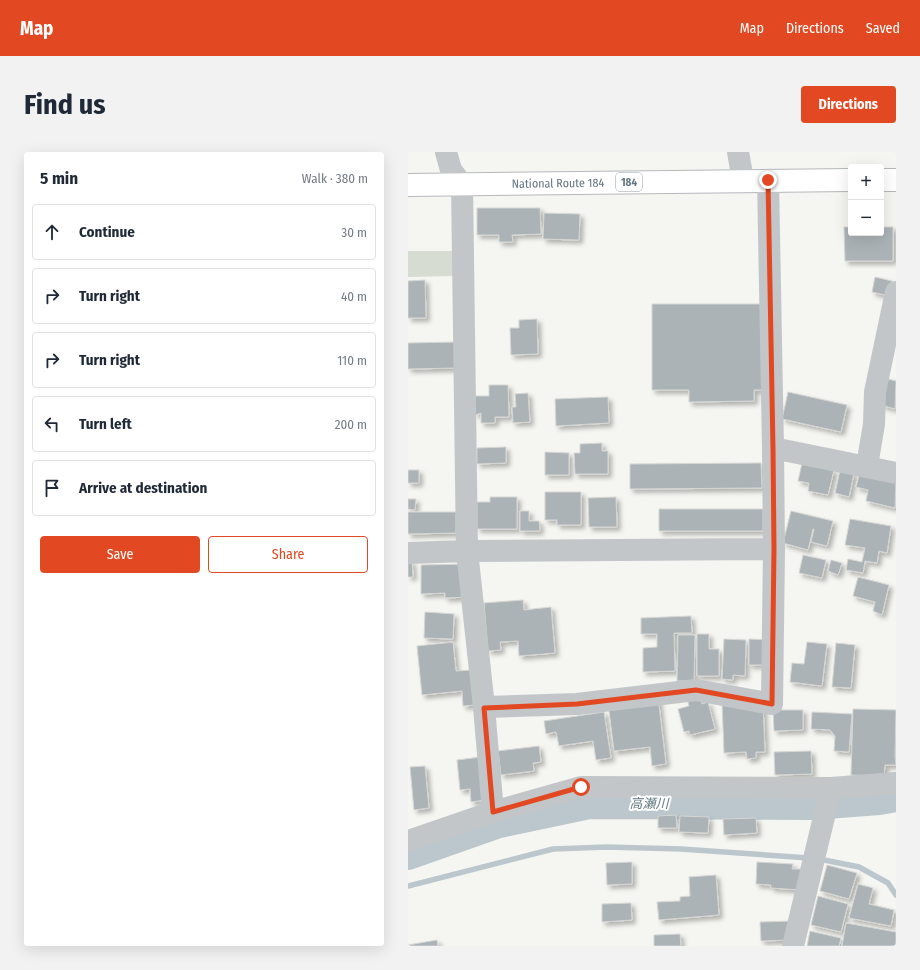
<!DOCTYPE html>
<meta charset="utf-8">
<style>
body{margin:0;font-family:"Fira Sans Condensed","Noto Sans JP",sans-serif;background:#f2f2f3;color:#1f2937}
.controls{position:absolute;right:12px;top:12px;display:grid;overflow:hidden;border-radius:4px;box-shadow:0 4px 16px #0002}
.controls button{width:36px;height:36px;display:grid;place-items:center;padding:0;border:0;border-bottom:1px solid #e0e1e3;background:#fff;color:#1f2937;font:20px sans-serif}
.stop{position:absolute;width:12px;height:12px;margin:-9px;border:3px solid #e24923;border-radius:50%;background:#fff}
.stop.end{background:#e24923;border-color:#fff;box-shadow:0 1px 4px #0008}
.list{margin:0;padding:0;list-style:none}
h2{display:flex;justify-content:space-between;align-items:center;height:52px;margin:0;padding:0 16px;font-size:17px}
h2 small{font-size:13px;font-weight:400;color:#747a83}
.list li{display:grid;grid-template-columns:26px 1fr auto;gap:12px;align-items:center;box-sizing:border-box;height:56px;margin:0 8px 8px;padding:0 8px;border:1px solid #e0e1e3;border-radius:4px}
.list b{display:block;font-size:15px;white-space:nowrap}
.list em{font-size:13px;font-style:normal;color:#747a83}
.actions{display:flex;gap:8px;padding:12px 16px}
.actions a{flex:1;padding:9px 0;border:1px solid #e24923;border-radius:4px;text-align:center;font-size:14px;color:#e24923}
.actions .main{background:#e24923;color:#fff}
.icon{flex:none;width:22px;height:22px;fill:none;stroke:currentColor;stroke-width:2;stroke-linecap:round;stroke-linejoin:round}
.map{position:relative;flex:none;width:488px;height:794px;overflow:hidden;border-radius:4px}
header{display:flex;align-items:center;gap:24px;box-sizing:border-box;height:56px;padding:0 20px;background:#e24923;color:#fff}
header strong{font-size:19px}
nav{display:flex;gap:22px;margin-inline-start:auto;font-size:14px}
.intro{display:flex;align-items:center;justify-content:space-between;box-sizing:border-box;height:96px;padding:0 24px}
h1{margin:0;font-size:28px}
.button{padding:10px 18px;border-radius:4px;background:#e24923;color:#fff;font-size:14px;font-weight:700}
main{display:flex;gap:24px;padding:0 24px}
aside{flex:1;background:#fff;border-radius:4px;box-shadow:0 4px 16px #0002}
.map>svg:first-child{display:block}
</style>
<header>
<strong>Map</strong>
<nav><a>Map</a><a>Directions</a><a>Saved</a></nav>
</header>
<div class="intro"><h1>Find us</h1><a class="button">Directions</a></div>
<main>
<aside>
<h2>5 min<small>Walk · 380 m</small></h2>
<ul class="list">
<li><svg class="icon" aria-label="ahead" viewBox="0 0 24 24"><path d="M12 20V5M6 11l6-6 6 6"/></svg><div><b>Continue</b></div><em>30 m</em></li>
<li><svg class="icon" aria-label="right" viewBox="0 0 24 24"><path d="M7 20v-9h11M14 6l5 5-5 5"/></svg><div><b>Turn right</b></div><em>40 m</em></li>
<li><svg class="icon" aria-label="right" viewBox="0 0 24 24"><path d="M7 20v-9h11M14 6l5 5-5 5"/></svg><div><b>Turn right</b></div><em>110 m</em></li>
<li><svg class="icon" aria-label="left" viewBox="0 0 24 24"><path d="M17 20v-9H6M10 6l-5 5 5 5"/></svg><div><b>Turn left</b></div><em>200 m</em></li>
<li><svg class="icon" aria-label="arrive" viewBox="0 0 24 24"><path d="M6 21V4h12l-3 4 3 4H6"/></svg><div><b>Arrive at destination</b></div></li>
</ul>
<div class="actions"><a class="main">Save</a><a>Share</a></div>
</aside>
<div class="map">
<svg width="488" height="794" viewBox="0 0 488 794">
<defs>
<filter id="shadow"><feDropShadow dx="3.5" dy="3.5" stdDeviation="2" flood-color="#0004"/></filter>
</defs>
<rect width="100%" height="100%" fill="#f5f5f1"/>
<path fill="#d6dcd2" d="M 0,99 L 45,99 L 46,124 L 0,125 Z"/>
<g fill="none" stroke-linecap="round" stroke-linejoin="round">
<path stroke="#bbc7cc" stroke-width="5.5" d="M 411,707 L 451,715 L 480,731 L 488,743
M 0,734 L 145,697 L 199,695 L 273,697 L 401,706"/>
<path stroke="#bbc7cc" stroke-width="32" d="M 0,702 L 91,670 L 181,651 L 405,652 L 471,647 L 488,644"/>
</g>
<path fill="#abb3b7" stroke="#d6d6d4" filter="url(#shadow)" d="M 69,56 L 132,56 L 133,82 L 104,83 L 105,90 L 91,90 L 91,83 L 69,83 Z
M 136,61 L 172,62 L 171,88 L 135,87 Z
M 436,75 L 443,75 L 443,81 L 473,81 L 473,75 L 485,75 L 485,109 L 437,109 Z
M 467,125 L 484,129 L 481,144 L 464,140 Z
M 17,128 L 18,166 L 0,166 L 0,129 Z
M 244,152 L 360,152 L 360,238 L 346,238 L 346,249 L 281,250 L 281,238 L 244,238 Z
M 129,167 L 130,202 L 103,203 L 102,176 L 111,176 L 111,168 Z
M 49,190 L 50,216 L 0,217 L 0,191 Z
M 480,227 L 488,229 L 487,257 L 473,253 Z
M 81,233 L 100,233 L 101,265 L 87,265 L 87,271 L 73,271 L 73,261 L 67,263 L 67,244 L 81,244 Z
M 380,240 L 439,253 L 433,280 L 374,267 Z
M 120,241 L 122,270 L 105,271 L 104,255 L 108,255 L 107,242 Z
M 200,245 L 201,271 L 148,274 L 147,247 Z
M 194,291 L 194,299 L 200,299 L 200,322 L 167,322 L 166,301 L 172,301 L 172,292 Z
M 98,295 L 98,311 L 69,312 L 69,296 Z
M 137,300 L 161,301 L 161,323 L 137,323 Z
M 353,311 L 354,336 L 222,337 L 222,312 Z
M 394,311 L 426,318 L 420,343 L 400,339 L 401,331 L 390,329 Z
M 0,318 L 11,318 L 11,331 L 0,331 Z
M 432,318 L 446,321 L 441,345 L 427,341 Z
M 452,319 L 488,329 L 487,356 L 458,349 L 460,338 L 448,335 Z
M 137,340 L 173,340 L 173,373 L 149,373 L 149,368 L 137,368 Z
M 82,345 L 109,345 L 109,377 L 69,377 L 69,350 L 82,350 Z
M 208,345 L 209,375 L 181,375 L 180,346 Z
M 0,347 L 8,347 L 7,358 L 0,357 Z
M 251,357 L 355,357 L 355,379 L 251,379 Z
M 112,359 L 121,359 L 121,369 L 131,369 L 132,379 L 112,379 Z
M 383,359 L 425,369 L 419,394 L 403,390 L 406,377 L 405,377 L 400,398 L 375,391 Z
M 0,360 L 48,360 L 48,381 L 0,382 Z
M 442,367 L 483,374 L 479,401 L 471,399 L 469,411 L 457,409 L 455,421 L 438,418 L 440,407 L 454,410 L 457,396 L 437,393 Z
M 395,403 L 418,408 L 414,426 L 391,421 Z
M 423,408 L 434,411 L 430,423 L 420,419 Z
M 0,409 L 4,409 L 5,425 L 0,425 Z
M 58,412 L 59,445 L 37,446 L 37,441 L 13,442 L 13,413 Z
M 450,425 L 481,433 L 474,463 L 465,459 L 467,450 L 445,444 Z
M 115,448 L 116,458 L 143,455 L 147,501 L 111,504 L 110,489 L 92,490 L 93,498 L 80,499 L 76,451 Z
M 17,460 L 46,462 L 45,487 L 16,486 Z
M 283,464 L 284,481 L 266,481 L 267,519 L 235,520 L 235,496 L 249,495 L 249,482 L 233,482 L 233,466 Z
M 289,482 L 301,482 L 301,497 L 311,497 L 311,524 L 289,524 Z
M 270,483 L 287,483 L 286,529 L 269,529 Z
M 316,487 L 338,488 L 337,524 L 325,523 L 325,528 L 314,527 Z
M 341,487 L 362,488 L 362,513 L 341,513 Z
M 45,490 L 48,519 L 64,518 L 68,553 L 55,554 L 54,539 L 14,543 L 9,494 Z
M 399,490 L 419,492 L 414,534 L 382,530 L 384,511 L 396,512 Z
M 428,491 L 447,493 L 443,536 L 424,535 Z
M 291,543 L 294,552 L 300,550 L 307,577 L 282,583 L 281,579 L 276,580 L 270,557 L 281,554 L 279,546 Z
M 250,545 L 258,612 L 244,614 L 242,595 L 206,599 L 200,551 Z
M 314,550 L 355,553 L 357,600 L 348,600 L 348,606 L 339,607 L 338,600 L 316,601 Z
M 445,557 L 488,558 L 487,605 L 488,613 L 477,613 L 476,624 L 443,623 Z
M 365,558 L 395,558 L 395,578 L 366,579 Z
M 196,560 L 203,606 L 188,608 L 185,589 L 151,594 L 148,580 L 138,582 L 136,569 Z
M 404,560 L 444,562 L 441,600 L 426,599 L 427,584 L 422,578 L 403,577 Z
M 131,594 L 133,610 L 125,611 L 126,619 L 93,623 L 90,599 Z
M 403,599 L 404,622 L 367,623 L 366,600 Z
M 73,605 L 78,648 L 63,650 L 62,637 L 52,638 L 49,608 Z
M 17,614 L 21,656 L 6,658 L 2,615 Z
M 268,663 L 269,676 L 250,676 L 250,664 Z
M 272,664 L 301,665 L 300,681 L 271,680 Z
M 348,666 L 349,681 L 316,683 L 315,667 Z
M 224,710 L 224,732 L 199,733 L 198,711 Z
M 349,710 L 385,712 L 384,717 L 395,717 L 394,738 L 363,736 L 363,733 L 348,732 Z
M 419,713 L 449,721 L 441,747 L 412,739 Z
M 308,723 L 311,763 L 251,768 L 249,750 L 272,749 L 272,745 L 282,744 L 281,725 Z
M 450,732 L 465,736 L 461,752 L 486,758 L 483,774 L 441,766 Z
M 410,744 L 440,752 L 433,780 L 403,773 Z
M 223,751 L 224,768 L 194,770 L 194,752 Z
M 384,769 L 384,788 L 353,789 L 352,770 Z
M 438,771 L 488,780 L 488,794 L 434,794 Z
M 402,779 L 433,786 L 431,794 L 399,794 Z
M 272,782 L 273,794 L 246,794 L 246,783 Z
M 29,788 L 30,794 L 0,794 L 0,793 Z"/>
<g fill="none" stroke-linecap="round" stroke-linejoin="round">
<g stroke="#b5b8bb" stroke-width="24">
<g id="highway">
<path d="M 473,28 L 488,28"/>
<path id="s1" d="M 0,33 L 443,28"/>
</g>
</g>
<path stroke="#c2c6c9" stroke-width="22" d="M 38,0 L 43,18 L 54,32 L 59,399 L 76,555 L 85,660
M 330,0 L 335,28
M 360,28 L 365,296
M 459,314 L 466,272 L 467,240 L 488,140
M 0,401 L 59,399 L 366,397 L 365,296 L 488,321
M 76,555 L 169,552 L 288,538 L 364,552 L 366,397
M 0,689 L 85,660 L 173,635 L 423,636 L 488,631
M 385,794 L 423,636"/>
<use href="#highway" stroke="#fff" stroke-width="22"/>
</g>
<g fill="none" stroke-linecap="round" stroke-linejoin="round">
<path stroke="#e24923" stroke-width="5" d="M 173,635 L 85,660 L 76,556 L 169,552 L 288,538 L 364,552 L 366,397 L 365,296 L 360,28"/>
</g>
<g text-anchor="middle" stroke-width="4" stroke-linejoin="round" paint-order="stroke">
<rect fill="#fff" stroke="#929fa8" stroke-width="1" x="208" y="21" width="26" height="18" rx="3"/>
<g font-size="11" font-weight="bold" fill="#647682">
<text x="221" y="34">184</text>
</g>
<g font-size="12" fill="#647682" stroke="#fff">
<text dy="4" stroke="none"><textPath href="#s1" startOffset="150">National Route 184</textPath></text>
</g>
<g font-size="13" font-style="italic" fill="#5f777f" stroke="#fff">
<text x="241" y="656">高瀬川</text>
</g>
</g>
</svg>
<div class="controls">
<button>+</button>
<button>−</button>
</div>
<div class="stop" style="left:173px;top:635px"></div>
<div class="stop end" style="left:360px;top:28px"></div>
</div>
</main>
